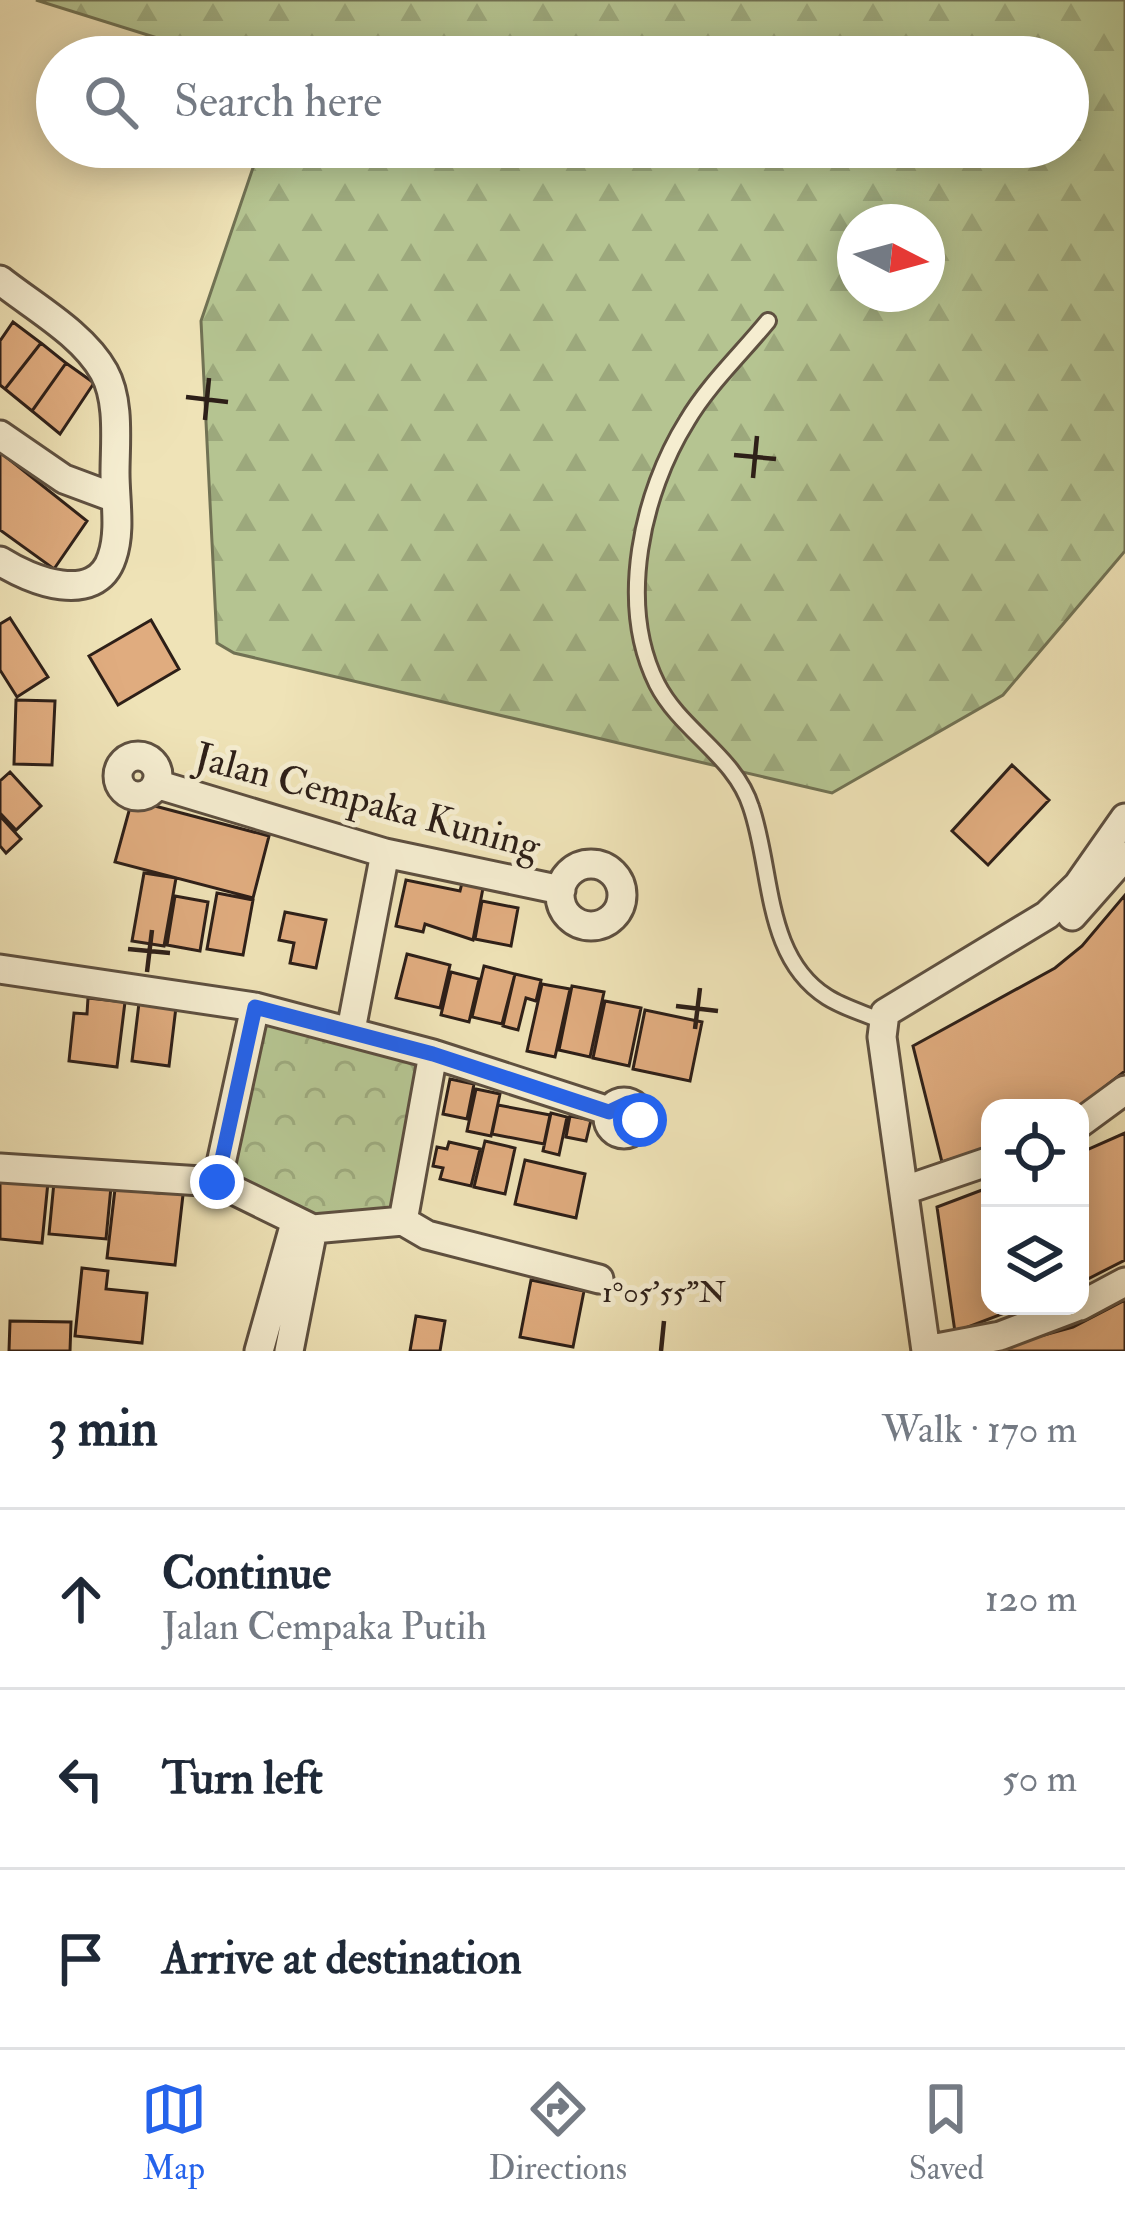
<!DOCTYPE html>
<meta charset="utf-8">
<style>
body{margin:0;font-family:"IM FELL Double Pica",serif;background:#f2f2f3;color:#1f2937}
.controls{position:absolute;right:36px;bottom:36px;display:grid;overflow:hidden;border-radius:24px;box-shadow:0 6px 30px #0003}
.controls button{width:108px;height:108px;display:grid;place-items:center;padding:0;border:0;border-bottom:3px solid #e0e1e3;background:#fff;color:#1f2937;font:60px sans-serif}
.compass{position:absolute;left:837px;top:204px;width:108px;height:108px;border-radius:50%;background:#fff;box-shadow:0 6px 30px #0003;rotate:96deg}
.stop{position:absolute;width:36px;height:36px;margin:-27px;border:9px solid #2563eb;border-radius:50%;background:#fff}
.stop.end{background:#2563eb;border-color:#fff;box-shadow:0 3px 12px #0008}
.list{margin:0;padding:0;list-style:none}
h2{display:flex;justify-content:space-between;align-items:center;height:156px;margin:0;padding:0 48px;font-size:51px}
h2 small{font-size:39px;font-weight:400;color:#747a83}
.list li{display:grid;grid-template-columns:78px 1fr auto;gap:36px;align-items:center;box-sizing:border-box;height:180px;padding:0 48px;border-top:3px solid #e0e1e3}
.list b{display:block;font-size:45px;white-space:nowrap}
.list p{margin:0;font-size:39px;white-space:nowrap;color:#747a83}
.list em{font-size:39px;font-style:normal;color:#747a83}
.icon{flex:none;width:66px;height:66px;fill:none;stroke:currentColor;stroke-width:2;stroke-linecap:round;stroke-linejoin:round}
.map{position:relative;flex:none;width:1125px;height:1351px;overflow:hidden}
.search{position:absolute;background:#fff;box-shadow:0 6px 30px #0003;left:36px;right:36px;top:36px;height:132px;display:flex;align-items:center;gap:30px;box-sizing:border-box;padding:0 42px;border-radius:66px;color:#747a83;font-size:45px}
.sheet{height:696px;background:#fff}
nav{display:flex;justify-content:space-around;align-items:center;box-sizing:border-box;height:168px;border-top:3px solid #e0e1e3;background:#fff;font-size:33px;color:#747a83}
nav a{display:grid;justify-items:center;gap:6px}
nav .on{color:#2563eb}
.map>svg:first-child{display:block}
</style>
<div class="map">
<svg width="1125" height="1351" viewBox="0 0 1125 1351">
<defs>
<pattern id="forest-firs" width="22" height="20" patternUnits="userSpaceOnUse" patternTransform="scale(3)"><rect width="22" height="20" fill="#b5c491"/><path d="M5 1l3.5 6h-7zM16 11l3.5 6h-7z" fill="#9ca87c"/></pattern>
<pattern id="park-crowns" width="20" height="18" patternUnits="userSpaceOnUse" patternTransform="scale(3)"><rect width="20" height="18" fill="#b5c491"/><path d="M2 6a3 3 0 1 1 6 0M12 15a3 3 0 1 1 6 0" fill="none" stroke="#9ca87c"/></pattern>
</defs>
<rect width="100%" height="100%" fill="#efe3b7"/>
<filter id="stains"><feTurbulence type="fractalNoise" baseFrequency=".00167" numOctaves="4"/><feColorMatrix values="0 0 0 0 .2 0 0 0 0 .09 0 0 0 0 .02 0 0 0 .5 -.17"/></filter>
<radialGradient id="worn" r=".72"><stop offset=".6" stop-color="#630" stop-opacity="0"/><stop offset="1" stop-color="#630" stop-opacity=".3"/></radialGradient>
<path fill="url(#forest-firs)" stroke="#717254" stroke-width="3" fill-rule="evenodd" d="M 36,0 L 1125,0 L 1125,551 L 1003,695 L 832,793 L 234,653 L 217,643 L 201,321 L 260,147 L 1068,147 L 1068,57 L 218,57 ZM 855,222 L 927,222 L 927,294 L 855,294 Z"/>
<path fill="url(#park-crowns)" stroke="#717254" stroke-width="3" d="M 257,1009 L 433,1055 L 389,1235 L 314,1224 L 223,1180 Z"/>
<path fill="#e0ac7f" stroke="#2d1f18" stroke-width="3" d="M 13,322 L 41,343 L 5,389 L 0,385 L 0,341 Z
M 41,343 L 66,363 L 32,411 L 5,389 Z
M 66,363 L 94,383 L 60,434 L 32,411 Z
M 0,452 L 87,521 L 54,569 L 0,530 Z
M 10,618 L 48,677 L 17,697 L 0,670 L 0,624 Z
M 151,620 L 179,669 L 118,705 L 89,656 Z
M 16,700 L 55,701 L 52,765 L 14,764 Z
M 1012,765 L 1049,800 L 988,865 L 952,831 Z
M 10,772 L 41,806 L 16,830 L 0,813 L 0,781 Z
M 132,800 L 269,836 L 253,898 L 115,862 Z
M 0,816 L 21,839 L 6,853 L 0,846 Z
M 144,873 L 176,878 L 164,946 L 132,941 Z
M 463,879 L 484,883 L 473,940 L 425,924 L 423,932 L 396,926 L 406,880 L 460,891 Z
M 217,893 L 253,900 L 243,955 L 207,949 Z
M 1125,895 L 1125,1071 L 1078,1108 L 990,1108 L 990,1147 L 942,1162 L 913,1046 L 1055,968 L 1082,946 Z
M 175,896 L 208,902 L 200,951 L 167,945 Z
M 482,901 L 518,908 L 511,946 L 475,939 Z
M 285,912 L 326,920 L 316,968 L 290,963 L 294,943 L 279,940 Z
M 407,954 L 450,965 L 440,1008 L 396,998 Z
M 484,966 L 515,974 L 502,1024 L 472,1017 Z
M 451,972 L 479,979 L 469,1022 L 441,1015 Z
M 515,974 L 541,980 L 536,1001 L 526,998 L 518,1030 L 503,1026 Z
M 542,984 L 570,989 L 555,1057 L 527,1051 Z
M 572,986 L 604,992 L 590,1057 L 559,1050 Z
M 88,998 L 125,1002 L 117,1067 L 69,1061 L 74,1013 L 87,1014 Z
M 605,1001 L 641,1008 L 629,1066 L 593,1058 Z
M 139,1003 L 176,1007 L 169,1066 L 132,1061 Z
M 645,1010 L 702,1022 L 690,1081 L 633,1069 Z
M 450,1079 L 474,1084 L 467,1119 L 443,1114 Z
M 476,1089 L 500,1094 L 491,1136 L 467,1131 Z
M 498,1105 L 550,1115 L 544,1144 L 492,1134 Z
M 551,1113 L 567,1117 L 559,1155 L 543,1151 Z
M 570,1116 L 591,1120 L 586,1141 L 566,1137 Z
M 1125,1133 L 1125,1260 L 1080,1283 L 1080,1153 Z
M 485,1141 L 515,1148 L 505,1194 L 474,1187 Z
M 449,1142 L 480,1149 L 471,1186 L 440,1179 L 443,1168 L 433,1166 L 437,1147 L 447,1149 Z
M 525,1160 L 585,1174 L 576,1218 L 515,1204 Z
M 0,1178 L 48,1182 L 42,1243 L 0,1239 Z
M 54,1182 L 111,1187 L 106,1239 L 49,1234 Z
M 160,1183 L 184,1186 L 175,1265 L 107,1258 L 115,1189 L 159,1193 Z
M 990,1187 L 990,1306 L 1023,1306 L 955,1332 L 937,1207 Z
M 82,1268 L 108,1271 L 106,1289 L 147,1293 L 142,1343 L 75,1336 Z
M 531,1280 L 584,1291 L 573,1347 L 520,1337 Z
M 1125,1300 L 1125,1351 L 986,1351 L 1073,1327 Z
M 416,1316 L 445,1321 L 440,1351 L 410,1351 Z
M 10,1321 L 71,1322 L 70,1351 L 9,1351 Z"/>
<g fill="none" stroke-linecap="round" stroke-linejoin="round">
<g stroke="#5e5040" stroke-width="20">
<path id="lane" d="M 768,321 C 742,353 708,385 687,421 C 642,493 617,604 657,684 C 681,731 735,756 751,807 C 773,871 764,957 827,997 C 844,1008 867,1014 886,1023"/>
</g>
<g stroke="#5e5040" stroke-width="33">
<path id="street" d="M 0,280 C 34,307 83,334 104,372 C 120,401 115,442 115,473 C 115,500 121,531 112,557 C 96,607 30,580 0,561
M 0,435 L 64,479 L 115,498
M118 776a20 20 0 1 1 40 0a20 20 0 1 1-40 0Z
M 156,784 L 385,853 L 561,890
M560 895a31 31 0 1 1 62 0a31 31 0 1 1-62 0Z
M 1072,916 L 1125,856
M 0,969 L 255,1007 L 433,1054 L 609,1111
M 351,1030 L 385,853
M608 1118a16 16 0 1 1 32 0a16 16 0 1 1-32 0Z
M 1080,1123 L 1125,1090
M 0,1168 L 217,1182 L 313,1229 L 403,1221 L 427,1235 L 599,1279
M 217,1182 L 255,1007
M 905,1190 L 990,1161
M 403,1221 L 433,1054
M 1080,1306 L 1125,1282
M 926,1350 L 1000,1336 L 1079,1306
M 259,1351 L 295,1223
M 289,1351 L 313,1229
M 926,1351 L 882,1037 L 885,1013 L 1047,915 L 1078,885 L 1125,818"/>
</g>
<use href="#lane" stroke="#f5edd0" stroke-width="14"/>
<use href="#street" stroke="#f5edd0" stroke-width="27"/>
</g>
<g fill="none" stroke-linecap="round" stroke-linejoin="round">
<path stroke="#2563eb" stroke-width="15" d="M 217,1182 L 255,1007 L 433,1054 L 609,1112 L 628,1103 L 640,1120"/>
</g>
<path fill="none" stroke="#2d1f18" stroke-width="4.5" d="M 186,397 L 228,402M 205,420 L 209,378M 734,455 L 776,459M 753,478 L 757,436M 128,949 L 170,953M 147,972 L 152,930M 676,1006 L 718,1011M 695,1029 L 700,988M 661,1351 L 664,1321"/>
<g text-anchor="middle" stroke-width="10" stroke-linejoin="round" paint-order="stroke">
<g font-size="39" fill="#2d1f18" stroke="#f5edd0">
<text transform="translate(368 800) rotate(15)" y="14">Jalan Cempaka Kuning</text>
</g>
</g>
<g font-size="30" text-anchor="middle" fill="#2d1f18" stroke="#f5edd0" stroke-width="10" stroke-linejoin="round" paint-order="stroke">
<text x="664" y="1302">1°05'55"N</text>
</g>
<rect width="100%" height="100%" filter="url(#stains)"/>
<rect width="100%" height="100%" fill="url(#worn)"/>
</svg>
<div class="controls">
<button><svg class="icon" aria-label="locate" viewBox="0 0 24 24"><circle cx="12" cy="12" r="6"/><path d="M12 2v4M12 18v4M2 12h4M18 12h4"/></svg></button>
<button><svg class="icon" aria-label="layers" viewBox="0 0 24 24"><path d="M12 4l9 5-9 5-9-5zM3 14l9 5 9-5"/></svg></button>
</div>
<svg class="compass" viewBox="-18 -18 36 36"><path d="M0-13l5 13h-10z" fill="#e53935"/><path d="M0 13l5-13h-10z" fill="#747a83"/></svg>
<div class="stop" style="left:640px;top:1120px"></div>
<div class="stop end" style="left:217px;top:1182px"></div>
<div class="search"><svg class="icon" aria-label="search" viewBox="0 0 24 24"><circle cx="10" cy="10" r="6"/><path d="M15 15l6 6"/></svg>Search here</div>
</div>
<section class="sheet">
<h2>3 min<small>Walk · 170 m</small></h2>
<ul class="list">
<li><svg class="icon" aria-label="ahead" viewBox="0 0 24 24"><path d="M12 20V5M6 11l6-6 6 6"/></svg><div><b>Continue</b><p>Jalan Cempaka Putih</p></div><em>120 m</em></li>
<li><svg class="icon" aria-label="left" viewBox="0 0 24 24"><path d="M17 20v-9H6M10 6l-5 5 5 5"/></svg><div><b>Turn left</b></div><em>50 m</em></li>
<li><svg class="icon" aria-label="arrive" viewBox="0 0 24 24"><path d="M6 21V4h12l-3 4 3 4H6"/></svg><div><b>Arrive at destination</b></div></li>
</ul>
</section>
<nav>
<a class="on"><svg class="icon" aria-label="map" viewBox="0 0 24 24"><path d="M3 6l6-2 6 2 6-2v14l-6 2-6-2-6 2zM9 4v14M15 6v14"/></svg>Map</a>
<a><svg class="icon" aria-label="directions" viewBox="0 0 24 24"><path d="M12 3l9 9-9 9-9-9zM9 14v-3h6M13 9l2 2-2 2"/></svg>Directions</a>
<a><svg class="icon" aria-label="saved" viewBox="0 0 24 24"><path d="M7 4h10v16l-5-4-5 4z"/></svg>Saved</a>
</nav>
